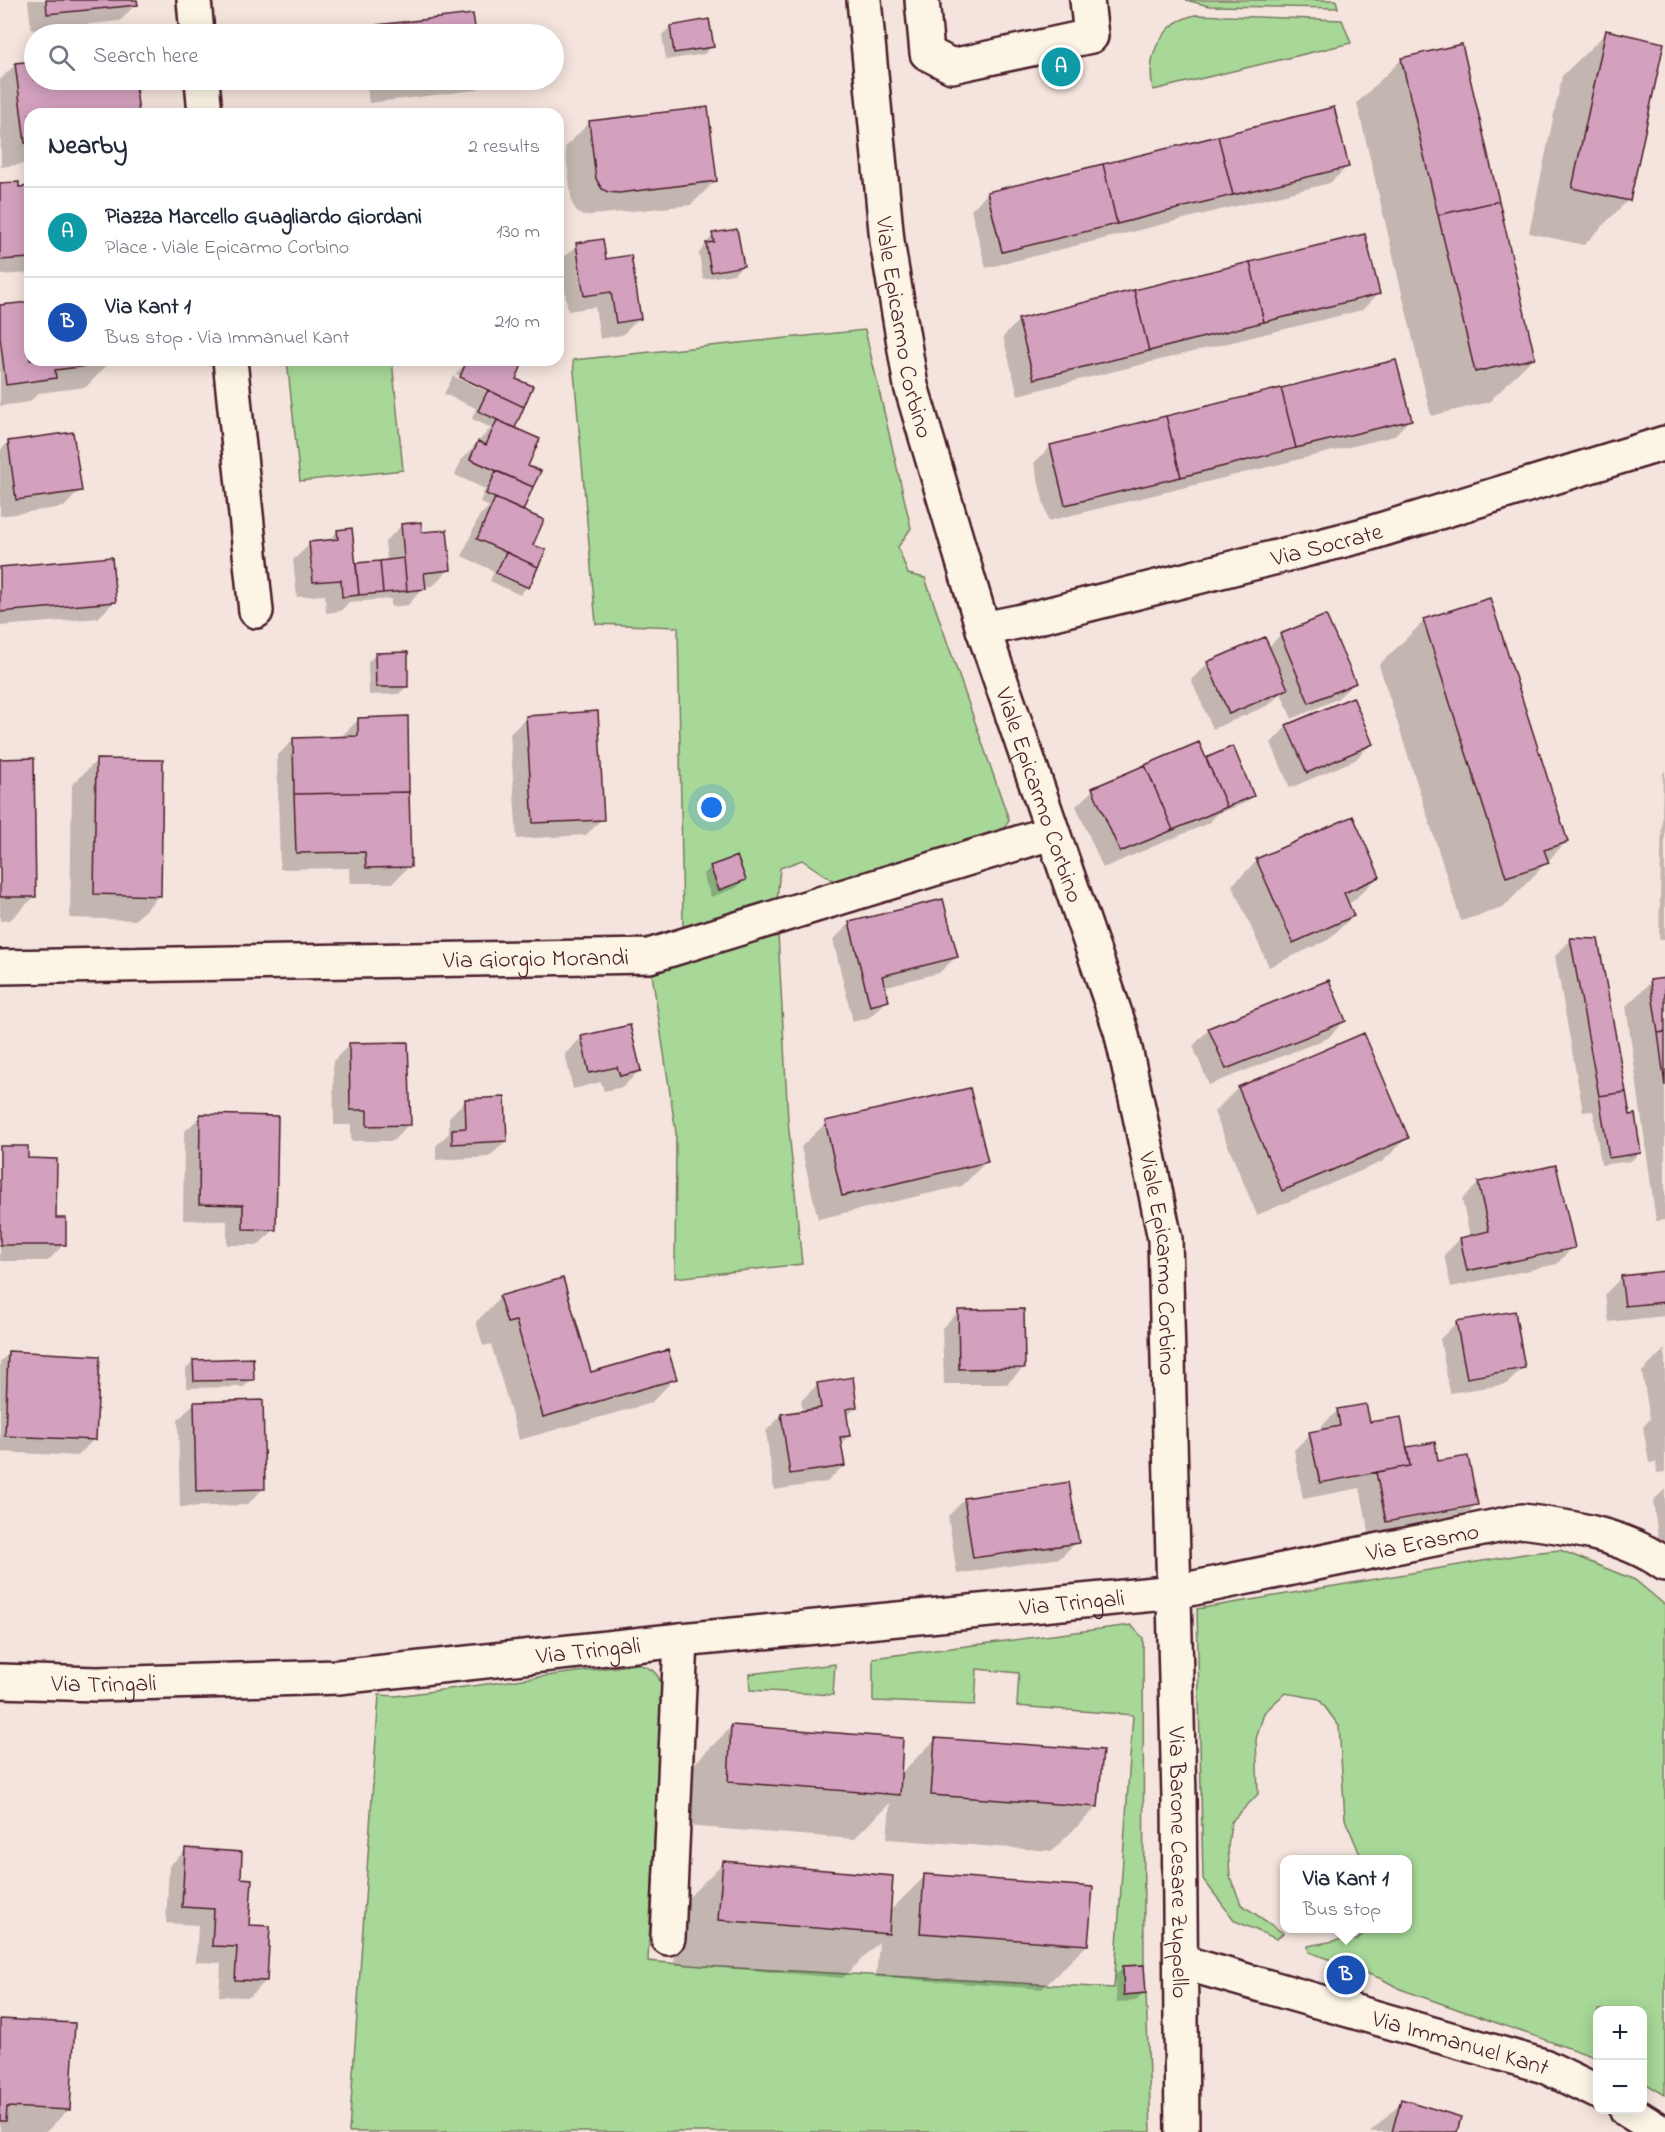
<!DOCTYPE html>
<meta charset="utf-8">
<style>
body{margin:0;font-family:"Indie Flower",sans-serif;background:#f6f6f7;color:#1f2937}
.controls{position:absolute;right:18px;bottom:18px;display:grid;overflow:hidden;border-radius:12px;box-shadow:0 3px 15px #0003}
.controls button{width:54px;height:54px;display:grid;place-items:center;padding:0;border:0;border-bottom:2px solid #e0e1e3;background:#fff;color:#1f2937;font:30px sans-serif}
.you{position:absolute;left:712px;top:808px;width:21px;height:21px;margin:-15px;border:4px solid #fff;border-radius:50%;background:#1a73e8;box-shadow:0 0 0 9px #1a73e833}
.badge{display:grid;place-items:center;width:39px;height:39px;border-radius:50%;background:#4a1f2b;color:#fff;font-size:20px;font-weight:700}
.pin{position:absolute;translate:-50% -50%;border:3px solid #fff;box-shadow:0 2px 6px #0006}
.popup{position:absolute;left:1280px;top:1855px;width:132px;height:78px;box-sizing:border-box;display:grid;place-content:center;border-radius:12px;background:#fff;filter:drop-shadow(0 2px 4px #0005);font-size:20px;white-space:nowrap;color:#747a83}
.popup b{font-size:22px;color:#1f2937}
.popup::after{content:'';position:absolute;left:50%;top:100%;margin-left:-12px;border:12px solid transparent;border-top-color:#fff}
.list{margin:0;padding:0;list-style:none}
h2{display:flex;justify-content:space-between;align-items:center;height:78px;margin:0;padding:0 24px;font-size:26px}
h2 small{font-size:20px;font-weight:400;color:#747a83}
.list li{display:grid;grid-template-columns:39px 1fr auto;gap:18px;align-items:center;box-sizing:border-box;height:90px;padding:0 24px;border-top:2px solid #e0e1e3}
.list b{display:block;font-size:22px;white-space:nowrap}
.list p{margin:0;font-size:20px;white-space:nowrap;color:#747a83}
.list em{font-size:20px;font-style:normal;color:#747a83}
.icon{flex:none;width:33px;height:33px;fill:none;stroke:currentColor;stroke-width:2;stroke-linecap:round;stroke-linejoin:round}
.map{position:relative;flex:none;width:1665px;height:2132px;overflow:hidden}
.search{position:absolute;background:#fff;box-shadow:0 3px 15px #0003;left:24px;top:24px;width:540px;height:66px;display:flex;align-items:center;gap:15px;box-sizing:border-box;padding:0 21px;border-radius:33px;color:#747a83;font-size:22px}
.panel{position:absolute;background:#fff;box-shadow:0 3px 15px #0003;left:24px;top:108px;width:540px;height:258px;border-radius:18px}
.map>svg:first-child{display:block}
</style>
<div class="map">
<svg width="1665" height="2132" viewBox="0 0 1665 2132">
<rect width="100%" height="100%" fill="#f4e4dd"/>
<filter id="ink" filterUnits="userSpaceOnUse"><feTurbulence type="fractalNoise" baseFrequency=".0167" numOctaves="2"/><feDisplacementMap in="SourceGraphic" scale="12" xChannelSelector="R" yChannelSelector="G"/><feConvolveMatrix kernelMatrix="1 2 1 2 8 2 1 2 1" color-interpolation-filters="sRGB"/></filter>
<g filter="url(#ink)">
<path fill="#a7d898" stroke="#787c62" stroke-width="1.5" d="M 1186,0 L 1336,0 L 1338,8 L 1209,6 Z
M 1195,15 L 1342,20 L 1351,43 L 1153,90 C 1148,65 1152,43 1173,25 C 1178,20 1188,17 1195,15 Z
M 865,330 L 911,528 L 898,547 L 908,574 L 925,578 L 1009,820 L 1004,829 L 838,884 L 802,860 L 780,868 L 777,900 L 683,927 L 678,627 L 596,624 L 573,360 Z
M 287,360 L 392,360 L 403,470 L 300,481 Z
M 778,934 L 788,1120 L 802,1264 L 675,1278 L 676,1133 L 652,974 Z
M 1560,1550 L 1635,1580 L 1665,1605 L 1665,2095 L 1643,2082 L 1642,2010 L 1598,2010 L 1597,2058 L 1400,1989 L 1382,1979 L 1309,1952 L 1308,1946 L 1339,1940 L 1357,1940 L 1368,1929 L 1408,1928 L 1408,1860 L 1362,1859 L 1345,1819 L 1339,1726 L 1319,1699 L 1285,1693 L 1264,1713 L 1256,1739 L 1258,1794 L 1231,1822 L 1228,1847 L 1230,1877 L 1241,1904 L 1283,1933 L 1277,1939 L 1235,1921 L 1203,1879 L 1197,1609 L 1530,1553 Z
M 1131,1625 L 1143,1638 L 1144,1965 L 1123,1966 L 1124,1994 L 1146,1993 L 1151,2132 L 349,2132 L 379,1695 L 396,1696 L 637,1664 C 652,1668 658,1672 662,1687 L 648,1961 L 701,1966 L 1114,1988 L 1133,1715 L 1017,1706 L 1019,1673 L 977,1669 L 975,1705 L 873,1701 L 873,1658 Z
M 835,1664 L 833,1695 L 750,1690 L 749,1674 Z"/>
<path fill="#0003" d="M 28,0 L 136,0 L 136,4 L 120,21 L 31,30 Z
M 472,16 L 474,34 L 370,34 L 378,26 Z
M 670,27 L 712,46 L 704,54 L 666,60 L 662,35 Z
M 1607,32 L 1628,200 L 1584,245 L 1529,233 L 1562,76 Z
M 1402,59 L 1534,357 L 1489,402 L 1431,416 L 1357,103 Z
M 34,62 L 34,80 L 134,80 L 138,114 L 30,114 L 30,163 L 1,167 L 0,80 L 16,64 Z
M 366,80 L 487,80 L 476,90 L 369,103 Z
M 590,122 L 715,181 L 691,205 L 583,216 L 578,213 L 572,204 L 565,147 Z
M 1347,167 L 1330,183 L 986,268 L 971,210 L 987,194 Z
M 0,184 L 18,188 L 30,188 L 30,273 L 0,275 Z
M 713,235 L 742,266 L 734,274 L 703,279 L 699,253 Z
M 577,245 L 605,261 L 639,319 L 622,335 L 600,339 L 595,307 L 568,311 L 560,261 Z
M 1379,293 L 1362,310 L 1018,395 L 1003,337 L 1019,320 Z
M 30,303 L 30,360 L 110,360 L 110,362 L 86,387 L 39,393 L 29,402 L 0,406 L 0,307 Z
M 469,360 L 523,360 L 514,380 L 513,427 L 526,466 L 539,472 L 521,511 L 531,546 L 527,587 L 520,595 L 490,581 L 494,571 L 462,556 L 479,516 L 489,507 L 480,502 L 485,489 L 455,475 L 462,459 L 491,428 L 472,419 L 476,408 L 444,394 L 453,376 L 501,398 L 501,394 L 456,374 Z
M 1410,419 L 1394,436 L 1048,521 L 1034,463 L 1051,446 Z
M 8,442 L 80,490 L 64,507 L 0,516 L 0,451 Z
M 402,525 L 420,533 L 449,570 L 433,586 L 424,587 L 408,605 L 391,607 L 391,599 L 349,602 L 341,611 L 326,613 L 325,595 L 297,597 L 293,560 L 310,544 L 327,542 L 338,531 L 354,564 L 387,561 L 385,542 Z
M 0,568 L 115,601 L 98,618 L 0,626 Z
M 1489,600 L 1566,842 L 1503,908 L 1461,921 L 1379,665 L 1424,621 Z
M 1325,617 L 1354,683 L 1337,699 L 1292,719 L 1281,693 L 1269,705 L 1213,729 L 1191,680 L 1208,663 L 1268,648 L 1280,635 Z
M 376,654 L 407,686 L 399,694 L 369,695 L 368,662 Z
M 527,717 L 602,819 L 586,835 L 517,839 L 510,734 Z
M 359,719 L 409,866 L 393,883 L 350,883 L 349,868 L 280,869 L 277,756 L 294,739 L 342,738 L 342,736 Z
M 1287,726 L 1371,744 L 1355,760 L 1290,788 L 1271,743 Z
M 1199,744 L 1206,761 L 1207,759 L 1252,795 L 1245,803 L 1217,814 L 1209,823 L 1103,868 L 1076,806 L 1093,790 Z
M 0,760 L 35,896 L 10,920 L 0,921 Z
M 97,760 L 160,895 L 135,920 L 70,918 L 72,785 Z
M 1665,771 L 1665,939 L 1659,939 L 1663,773 Z
M 1257,861 L 1378,877 L 1353,901 L 1347,904 L 1353,916 L 1328,940 L 1269,967 L 1232,885 Z
M 711,867 L 744,880 L 736,888 L 711,897 L 703,875 Z
M 942,900 L 956,957 L 939,973 L 883,987 L 887,1001 L 870,1017 L 853,1022 L 833,940 L 849,924 Z
M 1571,940 L 1629,1116 L 1639,1153 L 1631,1161 L 1601,1165 L 1593,1111 L 1583,1112 L 1555,956 Z
M 1665,980 L 1665,1220 L 1656,1221 L 1626,1006 L 1651,982 Z
M 1344,1021 L 1328,1038 L 1209,1085 L 1193,1046 L 1209,1029 Z
M 1363,1035 L 1407,1138 L 1382,1162 L 1257,1215 L 1214,1112 L 1238,1088 Z
M 582,1037 L 639,1071 L 623,1087 L 604,1091 L 601,1082 L 573,1089 L 565,1054 Z
M 349,1045 L 409,1124 L 393,1141 L 351,1141 L 351,1125 L 334,1125 L 333,1061 Z
M 465,1101 L 506,1141 L 489,1157 L 436,1160 L 436,1146 L 449,1133 L 449,1117 Z
M 201,1116 L 275,1229 L 258,1245 L 227,1245 L 227,1221 L 183,1220 L 184,1132 Z
M 826,1123 L 986,1162 L 962,1186 L 818,1219 L 801,1147 Z
M 0,1148 L 26,1160 L 55,1220 L 64,1244 L 48,1261 L 0,1261 Z
M 1479,1183 L 1573,1247 L 1557,1264 L 1451,1287 L 1444,1255 L 1460,1239 L 1470,1237 L 1462,1199 Z
M 1665,1273 L 1665,1316 L 1609,1322 L 1605,1294 L 1622,1277 Z
M 500,1298 L 590,1373 L 675,1378 L 651,1403 L 519,1440 L 491,1344 L 483,1346 L 476,1322 Z
M 959,1311 L 1024,1367 L 1007,1384 L 944,1384 L 942,1328 Z
M 1457,1322 L 1524,1367 L 1507,1384 L 1450,1393 L 1440,1339 Z
M 1665,1349 L 1665,1472 L 1657,1473 L 1656,1462 L 1649,1463 L 1643,1427 L 1650,1419 L 1642,1372 Z
M 9,1353 L 94,1439 L 78,1456 L 0,1452 L 0,1362 Z
M 194,1361 L 252,1379 L 244,1387 L 186,1388 L 186,1369 Z
M 818,1384 L 856,1407 L 846,1417 L 849,1436 L 840,1444 L 843,1466 L 827,1482 L 774,1490 L 766,1431 L 782,1415 L 803,1412 L 801,1401 Z
M 194,1403 L 263,1489 L 247,1505 L 180,1507 L 178,1420 Z
M 1338,1410 L 1369,1424 L 1405,1449 L 1434,1444 L 1437,1462 L 1476,1504 L 1460,1521 L 1370,1537 L 1360,1488 L 1303,1499 L 1294,1450 L 1310,1434 L 1322,1431 L 1321,1427 Z
M 1665,1489 L 1665,1587 L 1653,1501 Z
M 965,1499 L 1077,1542 L 1060,1558 L 957,1574 L 948,1516 Z
M 732,1726 L 899,1775 L 936,1739 L 1097,1807 L 1052,1851 L 887,1839 L 890,1803 L 854,1839 L 684,1826 L 687,1771 Z
M 186,1850 L 239,1880 L 247,1927 L 266,1981 L 249,1997 L 219,1996 L 221,1963 L 196,1962 L 198,1925 L 166,1923 L 169,1866 Z
M 723,1863 L 889,1912 L 925,1876 L 1087,1945 L 1042,1989 L 876,1977 L 879,1942 L 843,1978 L 674,1964 L 679,1907 Z
M 1123,1967 L 1144,1993 L 1136,2001 L 1117,2002 L 1115,1975 Z
M 0,2020 L 68,2110 L 46,2132 L 0,2132 Z
M 1402,2101 L 1455,2132 L 1371,2132 Z"/>
<path fill="#d3a1be" stroke="#4a1f2b" stroke-width="1.5" d="M 46,0 L 137,0 L 138,5 L 47,14 Z
M 473,14 L 476,34 L 378,34 L 377,25 Z
M 709,19 L 714,47 L 674,53 L 670,26 Z
M 1606,30 L 1664,43 L 1630,201 L 1572,188 Z
M 1462,44 L 1499,201 L 1438,215 L 1401,58 Z
M 34,61 L 34,80 L 135,80 L 139,114 L 30,114 L 30,142 L 25,143 L 15,63 Z
M 384,80 L 452,80 L 385,88 Z
M 708,107 L 717,181 L 619,193 L 608,192 L 602,189 L 596,179 L 589,121 Z
M 1334,107 L 1349,167 L 1233,195 L 1218,136 Z
M 1218,136 L 1233,195 L 1117,224 L 1103,164 Z
M 1103,164 L 1117,224 L 1002,252 L 987,192 Z
M 19,182 L 19,187 L 30,186 L 30,258 L 0,260 L 0,183 Z
M 1499,201 L 1535,358 L 1475,372 L 1438,215 Z
M 737,229 L 744,266 L 711,272 L 706,243 L 714,242 L 712,233 Z
M 1365,234 L 1380,294 L 1264,322 L 1250,262 Z
M 603,239 L 606,259 L 631,255 L 641,319 L 616,323 L 611,292 L 584,296 L 576,243 Z
M 1250,262 L 1264,322 L 1149,351 L 1134,290 Z
M 1134,290 L 1149,351 L 1034,379 L 1018,319 Z
M 30,302 L 30,360 L 112,360 L 112,363 L 55,370 L 56,378 L 6,385 L 0,337 L 0,305 Z
M 467,360 L 475,363 L 477,360 L 524,360 L 516,379 L 533,386 L 524,407 L 460,377 Z
M 1396,360 L 1412,420 L 1296,448 L 1281,388 Z
M 1281,388 L 1296,448 L 1181,477 L 1166,416 Z
M 488,390 L 524,407 L 515,428 L 478,411 Z
M 1166,416 L 1181,477 L 1065,505 L 1050,445 Z
M 497,420 L 540,439 L 528,466 L 541,471 L 533,487 L 470,459 L 478,441 L 486,445 Z
M 73,432 L 82,491 L 16,500 L 8,441 Z
M 496,471 L 533,487 L 523,511 L 486,494 Z
M 495,498 L 544,520 L 533,545 L 546,550 L 538,567 L 477,539 Z
M 421,522 L 422,532 L 447,530 L 451,570 L 424,573 L 426,589 L 407,591 L 401,524 Z
M 352,528 L 359,595 L 342,597 L 341,580 L 313,582 L 309,542 L 338,539 L 337,530 Z
M 506,552 L 538,567 L 529,588 L 496,573 Z
M 112,557 L 116,602 L 0,612 L 0,567 Z
M 404,558 L 407,591 L 383,593 L 380,561 Z
M 380,561 L 383,593 L 359,595 L 356,563 Z
M 1490,598 L 1568,842 L 1544,850 L 1549,863 L 1506,877 L 1423,619 Z
M 1326,615 L 1356,683 L 1309,703 L 1280,634 Z
M 1265,637 L 1288,689 L 1229,714 L 1207,662 Z
M 408,652 L 408,687 L 376,687 L 375,653 Z
M 1353,697 L 1373,744 L 1307,773 L 1286,725 Z
M 598,711 L 604,820 L 533,823 L 526,716 Z
M 408,716 L 409,792 L 294,794 L 293,738 L 358,736 L 358,718 Z
M 1199,742 L 1227,807 L 1173,830 L 1145,765 Z
M 1233,746 L 1254,796 L 1227,807 L 1206,758 Z
M 34,758 L 36,897 L 0,897 L 0,759 Z
M 96,759 L 163,760 L 161,896 L 94,894 Z
M 1145,765 L 1173,830 L 1120,852 L 1092,788 Z
M 409,792 L 411,867 L 366,868 L 365,852 L 296,853 L 294,794 Z
M 1353,816 L 1380,877 L 1344,893 L 1354,916 L 1293,943 L 1256,859 Z
M 737,856 L 746,880 L 719,890 L 710,866 Z
M 943,899 L 958,957 L 882,976 L 889,1001 L 870,1006 L 849,922 Z
M 1570,938 L 1598,939 L 1626,1092 L 1599,1096 Z
M 1665,978 L 1665,1032 L 1658,1033 L 1650,980 Z
M 1329,980 L 1346,1021 L 1226,1069 L 1208,1028 Z
M 630,1025 L 641,1071 L 620,1076 L 617,1067 L 589,1073 L 581,1036 Z
M 1665,1032 L 1665,1086 L 1658,1033 Z
M 1364,1033 L 1409,1138 L 1282,1191 L 1238,1087 Z
M 408,1042 L 411,1125 L 367,1126 L 367,1110 L 350,1110 L 349,1043 Z
M 970,1088 L 988,1162 L 842,1196 L 825,1121 Z
M 1626,1092 L 1630,1115 L 1635,1114 L 1641,1153 L 1609,1158 L 1599,1096 Z
M 505,1097 L 507,1141 L 452,1144 L 452,1129 L 466,1128 L 465,1099 Z
M 200,1114 L 278,1116 L 276,1230 L 243,1229 L 243,1205 L 199,1204 Z
M 0,1146 L 28,1146 L 28,1158 L 57,1159 L 56,1218 L 66,1218 L 66,1245 L 0,1245 Z
M 1556,1165 L 1575,1248 L 1467,1271 L 1460,1238 L 1489,1231 L 1478,1182 Z
M 1665,1271 L 1665,1302 L 1625,1306 L 1621,1276 Z
M 563,1278 L 591,1372 L 668,1350 L 677,1379 L 543,1417 L 516,1321 L 507,1323 L 499,1296 Z
M 1024,1309 L 1025,1368 L 959,1369 L 958,1310 Z
M 1515,1311 L 1525,1368 L 1467,1378 L 1456,1321 Z
M 8,1351 L 100,1356 L 96,1440 L 5,1436 Z
M 253,1358 L 254,1380 L 194,1381 L 193,1360 Z
M 853,1377 L 857,1407 L 846,1409 L 850,1436 L 840,1437 L 845,1466 L 790,1474 L 781,1414 L 821,1408 L 817,1383 Z
M 263,1400 L 265,1489 L 196,1491 L 194,1402 Z
M 1366,1404 L 1370,1422 L 1401,1417 L 1410,1466 L 1320,1483 L 1309,1432 L 1340,1426 L 1337,1409 Z
M 1435,1442 L 1438,1461 L 1468,1456 L 1478,1505 L 1386,1522 L 1376,1472 L 1410,1466 L 1407,1447 Z
M 1069,1482 L 1079,1543 L 973,1558 L 964,1498 Z
M 731,1725 L 903,1738 L 900,1795 L 728,1782 Z
M 935,1738 L 1103,1750 L 1098,1807 L 931,1795 Z
M 185,1848 L 242,1852 L 241,1878 L 252,1879 L 249,1925 L 270,1926 L 267,1981 L 235,1980 L 237,1947 L 212,1946 L 214,1909 L 182,1907 Z
M 723,1861 L 893,1876 L 889,1934 L 718,1920 Z
M 924,1874 L 1093,1887 L 1088,1945 L 920,1933 Z
M 1144,1965 L 1146,1993 L 1124,1995 L 1123,1966 Z
M 0,2019 L 75,2023 L 70,2110 L 7,2107 L 6,2121 L 0,2121 Z
M 1401,2099 L 1461,2117 L 1457,2132 L 1392,2132 Z"/>
<g fill="none" stroke-linecap="round" stroke-linejoin="round">
<g stroke="#4a1f2b" stroke-width="38">
<g id="minor">
<path d="M 194,0 L 197,34"/>
<path d="M 922,0 L 927,53 L 952,66 L 1091,36 L 1087,0"/>
<path d="M 202,80 L 205,114"/>
<path d="M 230,360 L 256,611"/>
<path id="s1" d="M 983,629 L 1022,621 L 1364,535 L 1665,443"/>
<path id="s2" d="M 0,967 L 649,956 L 1051,833"/>
<path id="s3" d="M 0,1681 L 97,1684 L 338,1677 L 681,1640 L 1175,1592 L 1522,1521 C 1571,1527 1624,1535 1665,1564"/>
<path d="M 668,1938 L 681,1640"/>
<path id="s4" d="M 1181,1962 L 1544,2066 L 1598,2092"/>
<path d="M 1627,2110 L 1662,2132"/>
</g>
</g>
<g stroke="#4a1f2b" stroke-width="38">
<g id="major">
<path id="s5" d="M 864,0 L 887,241 L 911,386 L 983,629 L 1121,1031 L 1140,1116 L 1165,1239 L 1179,1798 L 1182,2132"/>
</g>
</g>
<use href="#minor" stroke="#fcf5e5" stroke-width="33"/>
<use href="#major" stroke="#fcf5e5" stroke-width="33"/>
</g>
</g>
<g text-anchor="middle" stroke-width="5" stroke-linejoin="round" paint-order="stroke">
<g font-size="24" fill="#4a1f2b" stroke="#fcf5e5">
<text dy="8" stroke="none"><textPath href="#s5" startOffset="330">Viale Epicarmo Corbino</textPath></text>
<text dy="8" stroke="none"><textPath href="#s1" startOffset="354">Via Socrate</textPath></text>
<text dy="8" stroke="none"><textPath href="#s5" startOffset="818">Viale Epicarmo Corbino</textPath></text>
<text dy="8" stroke="none"><textPath href="#s2" startOffset="536">Via Giorgio Morandi</textPath></text>
<text dy="8" stroke="none"><textPath href="#s5" startOffset="1304">Viale Epicarmo Corbino</textPath></text>
<text dy="8" stroke="none"><textPath href="#s3" startOffset="1432">Via Erasmo</textPath></text>
<text dy="8" stroke="none"><textPath href="#s3" startOffset="1076">Via Tringali</textPath></text>
<text dy="8" stroke="none"><textPath href="#s3" startOffset="590">Via Tringali</textPath></text>
<text dy="8" stroke="none"><textPath href="#s3" startOffset="104">Via Tringali</textPath></text>
<text dy="8" stroke="none"><textPath href="#s5" startOffset="1904">Via Barone Cesare Zuppello</textPath></text>
<text dy="8" stroke="none"><textPath href="#s4" startOffset="291">Via Immanuel Kant</textPath></text>
</g>
</g>
</svg>
<div class="controls">
<button>+</button>
<button>−</button>
</div>
<div class="you"></div>
<div class="pin badge" style="left:1061px;top:67px;background:#0f9aa8">A</div>
<div class="pin badge" style="left:1346px;top:1975px;background:#1a4fb4">B</div>
<div class="popup"><b>Via Kant 1</b>Bus stop</div>
<div class="search"><svg class="icon" aria-label="search" viewBox="0 0 24 24"><circle cx="10" cy="10" r="6"/><path d="M15 15l6 6"/></svg>Search here</div>
<section class="panel">
<h2>Nearby<small>2 results</small></h2>
<ul class="list">
<li><span class="badge" style="background:#0f9aa8">A</span><div><b>Piazza Marcello Guagliardo Giordani</b><p>Place · Viale Epicarmo Corbino</p></div><em>130 m</em></li>
<li><span class="badge" style="background:#1a4fb4">B</span><div><b>Via Kant 1</b><p>Bus stop · Via Immanuel Kant</p></div><em>210 m</em></li>
</ul>
</section>
</div>
